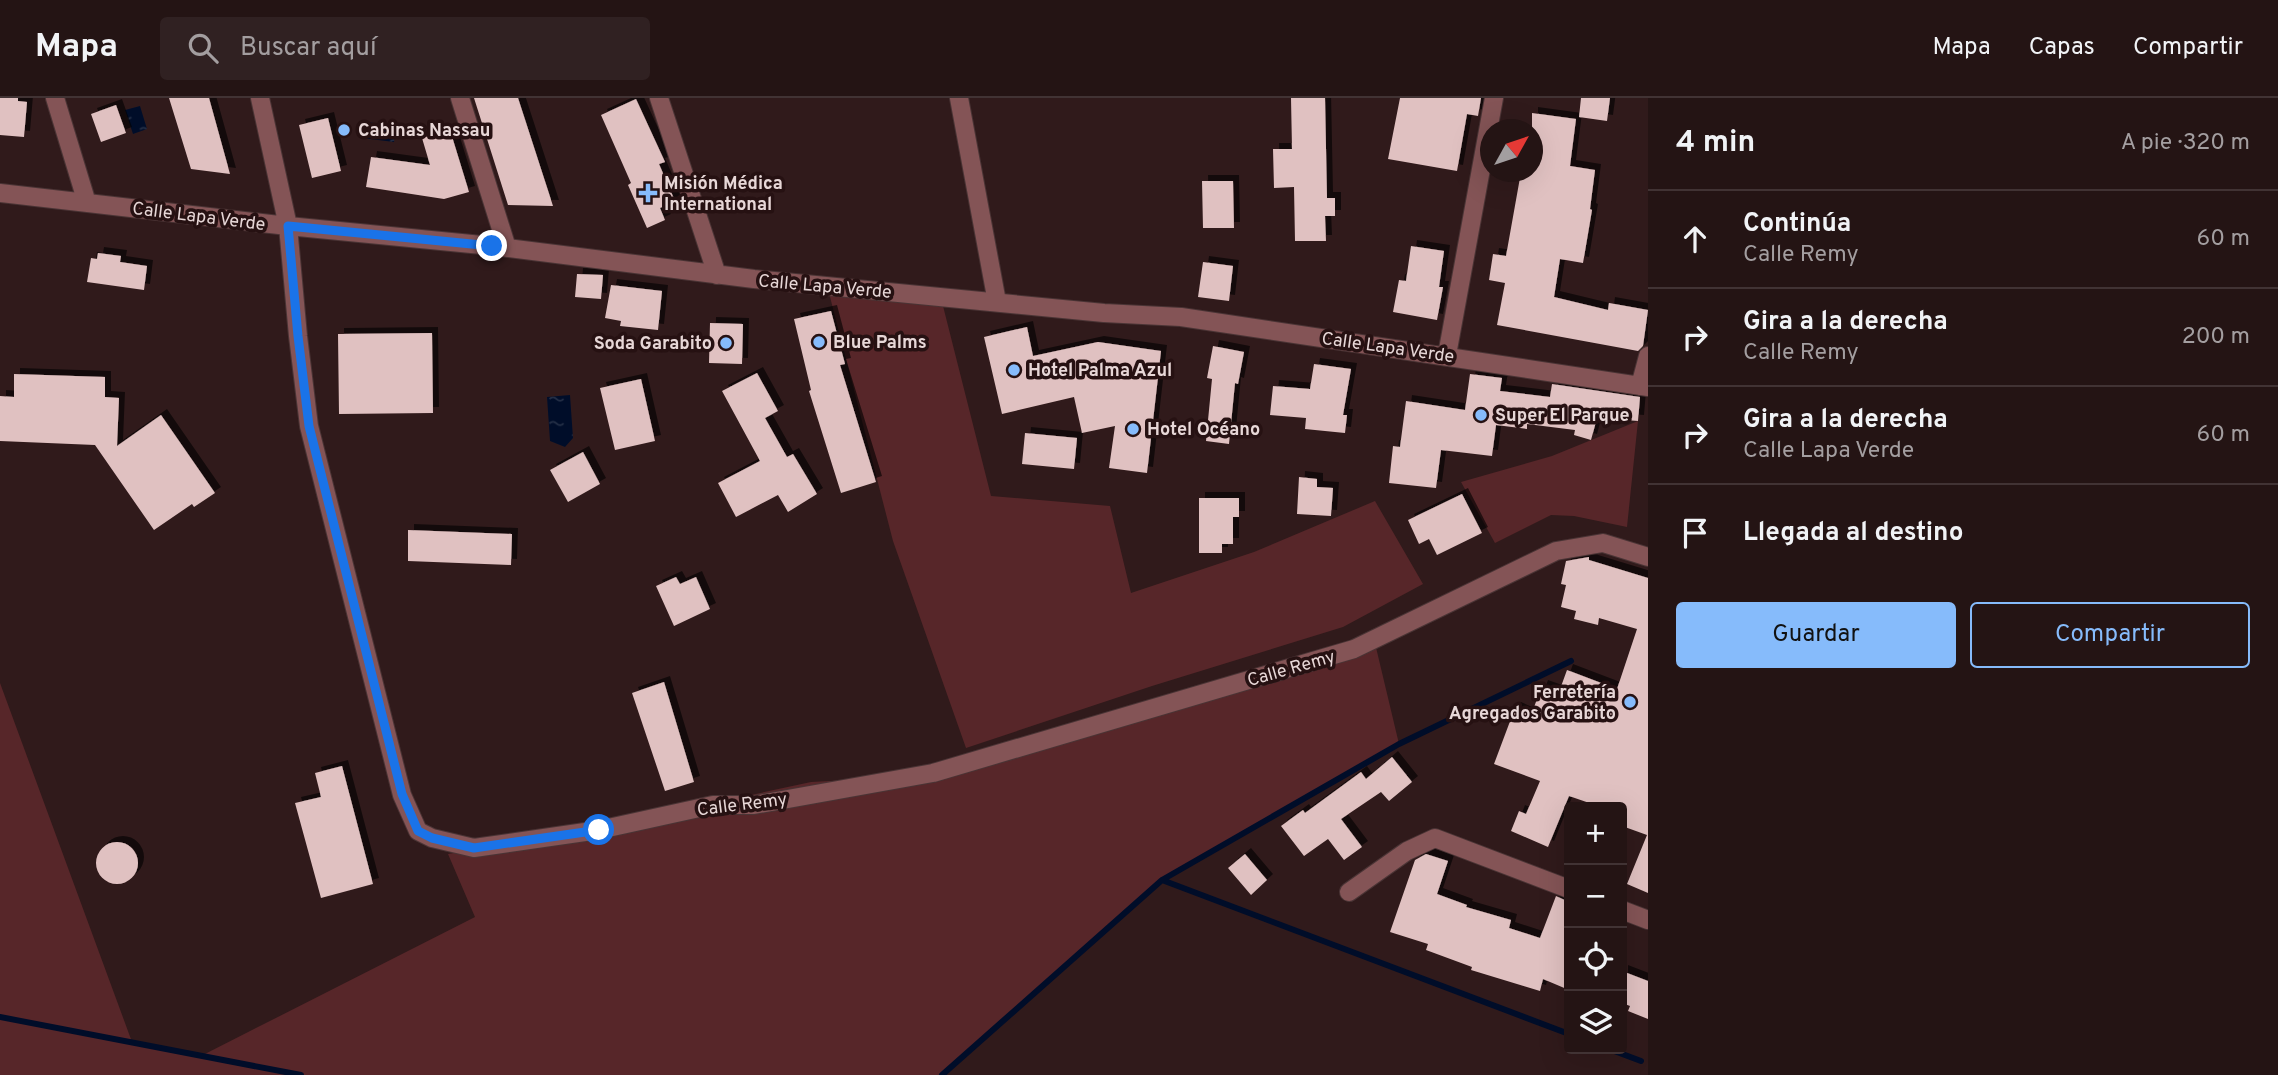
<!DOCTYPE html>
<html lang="es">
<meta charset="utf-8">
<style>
body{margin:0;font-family:Overpass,sans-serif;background:#302122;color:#f1f3f6}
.controls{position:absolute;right:21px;bottom:21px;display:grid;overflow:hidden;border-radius:7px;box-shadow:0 7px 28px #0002}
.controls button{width:63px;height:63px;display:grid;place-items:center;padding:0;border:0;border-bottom:2px solid #413334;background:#241414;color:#f1f3f6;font:35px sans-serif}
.compass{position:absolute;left:1480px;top:21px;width:63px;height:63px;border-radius:50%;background:#241414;box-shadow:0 7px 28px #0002;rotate:50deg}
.stop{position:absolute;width:21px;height:21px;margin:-16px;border:5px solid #1a73e8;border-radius:50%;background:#fff}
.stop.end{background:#1a73e8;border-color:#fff;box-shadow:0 2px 7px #0008}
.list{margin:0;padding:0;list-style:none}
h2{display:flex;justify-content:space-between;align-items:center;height:91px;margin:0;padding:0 28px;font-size:30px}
h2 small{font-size:23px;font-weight:400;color:#a39ea0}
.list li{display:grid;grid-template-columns:46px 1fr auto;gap:21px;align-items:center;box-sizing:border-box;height:98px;padding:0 28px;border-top:2px solid #413334}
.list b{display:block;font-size:26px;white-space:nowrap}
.list p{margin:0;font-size:23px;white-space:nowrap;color:#a39ea0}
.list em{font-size:23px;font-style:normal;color:#a39ea0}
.actions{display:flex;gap:14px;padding:21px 28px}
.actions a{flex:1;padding:16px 0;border:2px solid #86bbfb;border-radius:7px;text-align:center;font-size:24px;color:#86bbfb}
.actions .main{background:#86bbfb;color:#111}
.icon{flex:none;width:38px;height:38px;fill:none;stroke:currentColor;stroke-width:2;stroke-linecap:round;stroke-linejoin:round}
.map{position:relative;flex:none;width:1648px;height:977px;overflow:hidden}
header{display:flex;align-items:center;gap:42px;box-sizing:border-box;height:98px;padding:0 35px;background:#241414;border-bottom:2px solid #413334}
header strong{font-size:33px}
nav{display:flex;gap:38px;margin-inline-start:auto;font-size:24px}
.search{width:490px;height:63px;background:#302122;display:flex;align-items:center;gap:18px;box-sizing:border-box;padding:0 24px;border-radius:7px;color:#a39ea0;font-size:26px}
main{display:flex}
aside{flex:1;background:#241414}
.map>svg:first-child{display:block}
</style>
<header>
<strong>Mapa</strong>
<div class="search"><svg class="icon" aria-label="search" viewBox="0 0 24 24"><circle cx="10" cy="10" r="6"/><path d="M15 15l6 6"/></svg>Buscar aquí</div>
<nav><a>Mapa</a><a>Capas</a><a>Compartir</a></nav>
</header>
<main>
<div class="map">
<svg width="1648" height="977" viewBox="0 0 1648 977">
<defs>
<pattern id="water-ripples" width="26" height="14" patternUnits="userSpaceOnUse" patternTransform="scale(1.75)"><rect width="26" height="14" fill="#000d29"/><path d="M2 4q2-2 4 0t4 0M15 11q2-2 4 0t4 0" fill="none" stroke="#253047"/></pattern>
<filter id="shadow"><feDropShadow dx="6" dy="-6" stdDeviation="0" flood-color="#0009"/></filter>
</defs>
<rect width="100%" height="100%" fill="#301a1b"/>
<path fill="#572629" d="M 829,195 L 942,204 L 991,398 L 1110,408 L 1131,495 L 1254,454 L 1375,403 L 1423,486 L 1343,529 L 1152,588 L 966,650 L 893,443 Z
M 1638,323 L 1627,429 L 1574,418 L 1551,417 L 1495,445 L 1461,384 L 1552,358 Z
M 1374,541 L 1399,646 L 1162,782 L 942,977 L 0,977 L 0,585 L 132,944 L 201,958 L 475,819 L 448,756 L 626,724 L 811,684 L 923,678 Z"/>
<path fill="url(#water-ripples)" d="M 140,8 L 147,31 L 133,36 L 125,12 Z
M 364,24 L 396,27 L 394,44 L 362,40 Z
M 570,297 L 573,340 L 565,349 L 550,343 L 547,299 Z"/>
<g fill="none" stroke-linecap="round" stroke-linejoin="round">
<path stroke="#000d29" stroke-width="6" d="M 1162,782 L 1569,936
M 0,919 L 301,977
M 1609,951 L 1641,963
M 942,977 L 1162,782 L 1399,646 L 1571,563"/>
</g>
<path fill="#e0c1c1" filter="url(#shadow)" d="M 0,0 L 18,0 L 18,3 L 27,4 L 24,39 L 0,37 Z
M 169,0 L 209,0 L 230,76 L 191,71 Z
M 474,0 L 518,0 L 553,108 L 508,107 Z
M 1291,0 L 1325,0 L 1327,100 L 1335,100 L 1335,118 L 1325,118 L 1326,143 L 1295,143 L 1294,89 L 1274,90 L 1273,51 L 1292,51 Z
M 1400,0 L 1481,0 L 1478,18 L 1467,16 L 1457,73 L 1388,61 Z
M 1581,0 L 1610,0 L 1607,23 L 1579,19 Z
M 636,1 L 665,64 L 659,66 L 675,103 L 660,110 L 665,122 L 647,130 L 628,87 L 631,85 L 601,17 Z
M 116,7 L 126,35 L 101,44 L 91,16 Z
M 1532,15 L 1576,21 L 1570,68 L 1595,72 L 1590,111 L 1592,112 L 1583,165 L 1560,161 L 1554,199 L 1608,212 L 1609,205 L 1648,212 L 1643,248 L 1638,253 L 1497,227 L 1505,185 L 1489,182 L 1493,156 L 1506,158 L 1521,74 L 1532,74 Z
M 328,20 L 341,73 L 312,80 L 299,27 Z
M 450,32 L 469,94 L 444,101 L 366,89 L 371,59 L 430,67 L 422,40 Z
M 1202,83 L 1233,83 L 1234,130 L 1203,130 Z
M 1411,148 L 1444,153 L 1439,189 L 1443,189 L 1437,222 L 1393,214 L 1399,182 L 1406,183 Z
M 98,155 L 121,158 L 120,164 L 147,168 L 144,192 L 87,184 L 91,160 L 97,161 Z
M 1203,164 L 1233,168 L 1229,203 L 1198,199 Z
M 577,176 L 603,177 L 601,201 L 575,199 Z
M 611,187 L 662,193 L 658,232 L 620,228 L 621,223 L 605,220 Z
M 831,213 L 845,266 L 840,267 L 876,384 L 841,395 L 809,293 L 811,292 L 794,221 Z
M 710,225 L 743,226 L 742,266 L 709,265 Z
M 1027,229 L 1033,258 L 1098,244 L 1161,253 L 1147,375 L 1109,370 L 1115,328 L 1082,335 L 1074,299 L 1002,316 L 984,239 Z
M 432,235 L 433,315 L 339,316 L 338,236 Z
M 1213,248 L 1244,254 L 1238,286 L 1235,285 L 1229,346 L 1206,343 L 1212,281 L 1207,280 Z
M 1314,266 L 1351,271 L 1343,317 L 1347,317 L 1345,335 L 1305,331 L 1306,320 L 1270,317 L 1273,288 L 1310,291 Z
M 757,275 L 778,313 L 765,320 L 787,359 L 793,356 L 817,396 L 788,414 L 778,397 L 736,419 L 718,385 L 760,363 L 722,293 Z
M 14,276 L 105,279 L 105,299 L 119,300 L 117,348 L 161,317 L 215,395 L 194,409 L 192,406 L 154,432 L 95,347 L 0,343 L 0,298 L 14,299 Z
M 1470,276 L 1502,280 L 1500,293 L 1550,299 L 1552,286 L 1640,299 L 1638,323 L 1597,320 L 1591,342 L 1574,337 L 1575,332 L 1527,326 L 1527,331 L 1496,327 L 1492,358 L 1441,352 L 1436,390 L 1389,385 L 1393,348 L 1400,349 L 1406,303 L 1465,312 Z
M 641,281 L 655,343 L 615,352 L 600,290 Z
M 1025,335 L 1077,340 L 1074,371 L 1022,366 Z
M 583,354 L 600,386 L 568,404 L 550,372 Z
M 1299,379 L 1317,381 L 1317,389 L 1333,390 L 1331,418 L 1297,416 Z
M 1462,396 L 1482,435 L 1437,457 L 1429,441 L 1419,446 L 1408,422 Z
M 1199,400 L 1239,400 L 1239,419 L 1233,419 L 1233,446 L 1222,446 L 1222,455 L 1199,455 Z
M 408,432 L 512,436 L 511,467 L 408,463 Z
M 1589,459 L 1589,462 L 1648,480 L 1648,795 L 1627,786 L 1647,737 L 1622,728 L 1622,709 L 1601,709 L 1569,698 L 1548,749 L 1511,733 L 1519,713 L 1526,716 L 1540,683 L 1494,666 L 1515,610 L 1531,617 L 1542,588 L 1559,594 L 1567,572 L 1617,591 L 1637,531 L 1599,520 L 1598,527 L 1574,521 L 1576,513 L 1561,509 L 1566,487 L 1561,486 L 1566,463 Z
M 676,479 L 680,486 L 696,479 L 710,511 L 674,528 L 656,488 Z
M 664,584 L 694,684 L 665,693 L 632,595 Z
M 1392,659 L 1412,684 L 1389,703 L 1381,694 L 1341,721 L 1362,749 L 1344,762 L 1328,741 L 1304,758 L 1281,728 L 1303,712 L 1305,715 L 1361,674 L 1366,681 Z
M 342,668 L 373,786 L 321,800 L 295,705 L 321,699 L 315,675 Z
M96 765a21 21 0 1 1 42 0a21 21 0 1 1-42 0Z
M 1245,756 L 1267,782 L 1251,797 L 1228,770 Z
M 1426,756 L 1448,763 L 1437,796 L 1467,807 L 1466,809 L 1511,822 L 1509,830 L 1540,840 L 1556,798 L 1569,804 L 1569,892 L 1543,881 L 1540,893 L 1471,872 L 1472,869 L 1426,852 L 1428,846 L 1390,834 L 1415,762 Z
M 1622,873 L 1648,883 L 1648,921 L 1628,913 L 1630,908 L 1622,905 Z"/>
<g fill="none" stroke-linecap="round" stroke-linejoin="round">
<g stroke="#4a3435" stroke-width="20">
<path id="minor" d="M 55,0 L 87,105
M 260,0 L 288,128 L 298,238 L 309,328 L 402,697 L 418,733 L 432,740 L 474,750 L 599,732 L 713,707 L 754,707 L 933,675 L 1354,551 L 1556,453 L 1603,445 L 1648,459
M 460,0 L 507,150
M 659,0 L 717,177
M 959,0 L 997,204
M 0,95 L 288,128 L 492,148 L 754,181 L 1104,215 L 1181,219 L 1648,289
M 1447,257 L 1494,0
M 1640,288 L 1648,258
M 1349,794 L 1407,753 L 1435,740 L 1569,791
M 1622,812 L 1648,822"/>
</g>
<use href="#minor" stroke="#845456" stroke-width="18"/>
</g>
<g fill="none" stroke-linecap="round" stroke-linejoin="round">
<path stroke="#1a73e8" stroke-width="9" d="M 492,148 L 288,128 L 298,238 L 309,328 L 402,696 L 418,733 L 432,740 L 474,750 L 599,732"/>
</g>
<g fill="#86bbfb" stroke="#261112" stroke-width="2.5">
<circle cx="344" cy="32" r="7"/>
<path d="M644.5 84.5h7v7h7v7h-7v7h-7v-7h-7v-7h7z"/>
<circle cx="819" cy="244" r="7"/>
<circle cx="726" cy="245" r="7"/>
<circle cx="1014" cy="272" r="7"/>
<circle cx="1481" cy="317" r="7"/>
<circle cx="1133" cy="331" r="7"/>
<circle cx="1630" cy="604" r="7"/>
</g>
<g text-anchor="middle" stroke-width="7" stroke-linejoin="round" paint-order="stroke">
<g font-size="18" font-weight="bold" fill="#e7d7d7" stroke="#261112" text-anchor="start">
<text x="358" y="38">Cabinas Nassau</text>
<text x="664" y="91">Misión Médica<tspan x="664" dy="21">International</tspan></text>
<text x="833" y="250">Blue Palms</text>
<text x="712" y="251" text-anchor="end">Soda Garabito</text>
<text x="1028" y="278">Hotel Palma Azul</text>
<text x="1495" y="323">Super El Parque</text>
<text x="1147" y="337">Hotel Océano</text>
<text x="1616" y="600" text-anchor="end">Ferretería<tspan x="1616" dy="21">Agregados Garabito</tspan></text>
</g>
<g font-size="18" fill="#e7d7d7" stroke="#261112">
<text transform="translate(199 118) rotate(7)" y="6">Calle Lapa Verde</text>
<text transform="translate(825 188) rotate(5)" y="6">Calle Lapa Verde</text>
<text transform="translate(1388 249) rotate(8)" y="6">Calle Lapa Verde</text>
<text transform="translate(1291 570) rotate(-16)" y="6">Calle Remy</text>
<text transform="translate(742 706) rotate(-7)" y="6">Calle Remy</text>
</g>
</g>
</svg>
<div class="controls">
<button>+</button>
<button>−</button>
<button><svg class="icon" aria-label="locate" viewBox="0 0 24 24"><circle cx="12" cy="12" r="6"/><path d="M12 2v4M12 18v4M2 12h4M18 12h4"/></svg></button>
<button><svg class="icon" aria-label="layers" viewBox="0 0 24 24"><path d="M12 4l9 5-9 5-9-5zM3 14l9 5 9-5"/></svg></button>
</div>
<svg class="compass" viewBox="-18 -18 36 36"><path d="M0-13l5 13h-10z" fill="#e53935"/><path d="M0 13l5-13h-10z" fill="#a39ea0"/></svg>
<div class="stop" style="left:599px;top:732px"></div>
<div class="stop end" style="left:492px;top:148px"></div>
</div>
<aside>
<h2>4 min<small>A pie · 320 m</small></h2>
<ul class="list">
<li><svg class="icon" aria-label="ahead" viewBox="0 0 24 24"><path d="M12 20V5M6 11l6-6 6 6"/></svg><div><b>Continúa</b><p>Calle Remy</p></div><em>60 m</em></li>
<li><svg class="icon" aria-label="right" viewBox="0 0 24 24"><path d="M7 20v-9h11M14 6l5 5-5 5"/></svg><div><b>Gira a la derecha</b><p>Calle Remy</p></div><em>200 m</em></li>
<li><svg class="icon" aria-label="right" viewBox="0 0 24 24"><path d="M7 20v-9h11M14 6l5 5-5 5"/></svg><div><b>Gira a la derecha</b><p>Calle Lapa Verde</p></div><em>60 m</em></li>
<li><svg class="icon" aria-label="arrive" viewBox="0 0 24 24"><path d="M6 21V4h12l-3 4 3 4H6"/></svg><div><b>Llegada al destino</b></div></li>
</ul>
<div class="actions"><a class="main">Guardar</a><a>Compartir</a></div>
</aside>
</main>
